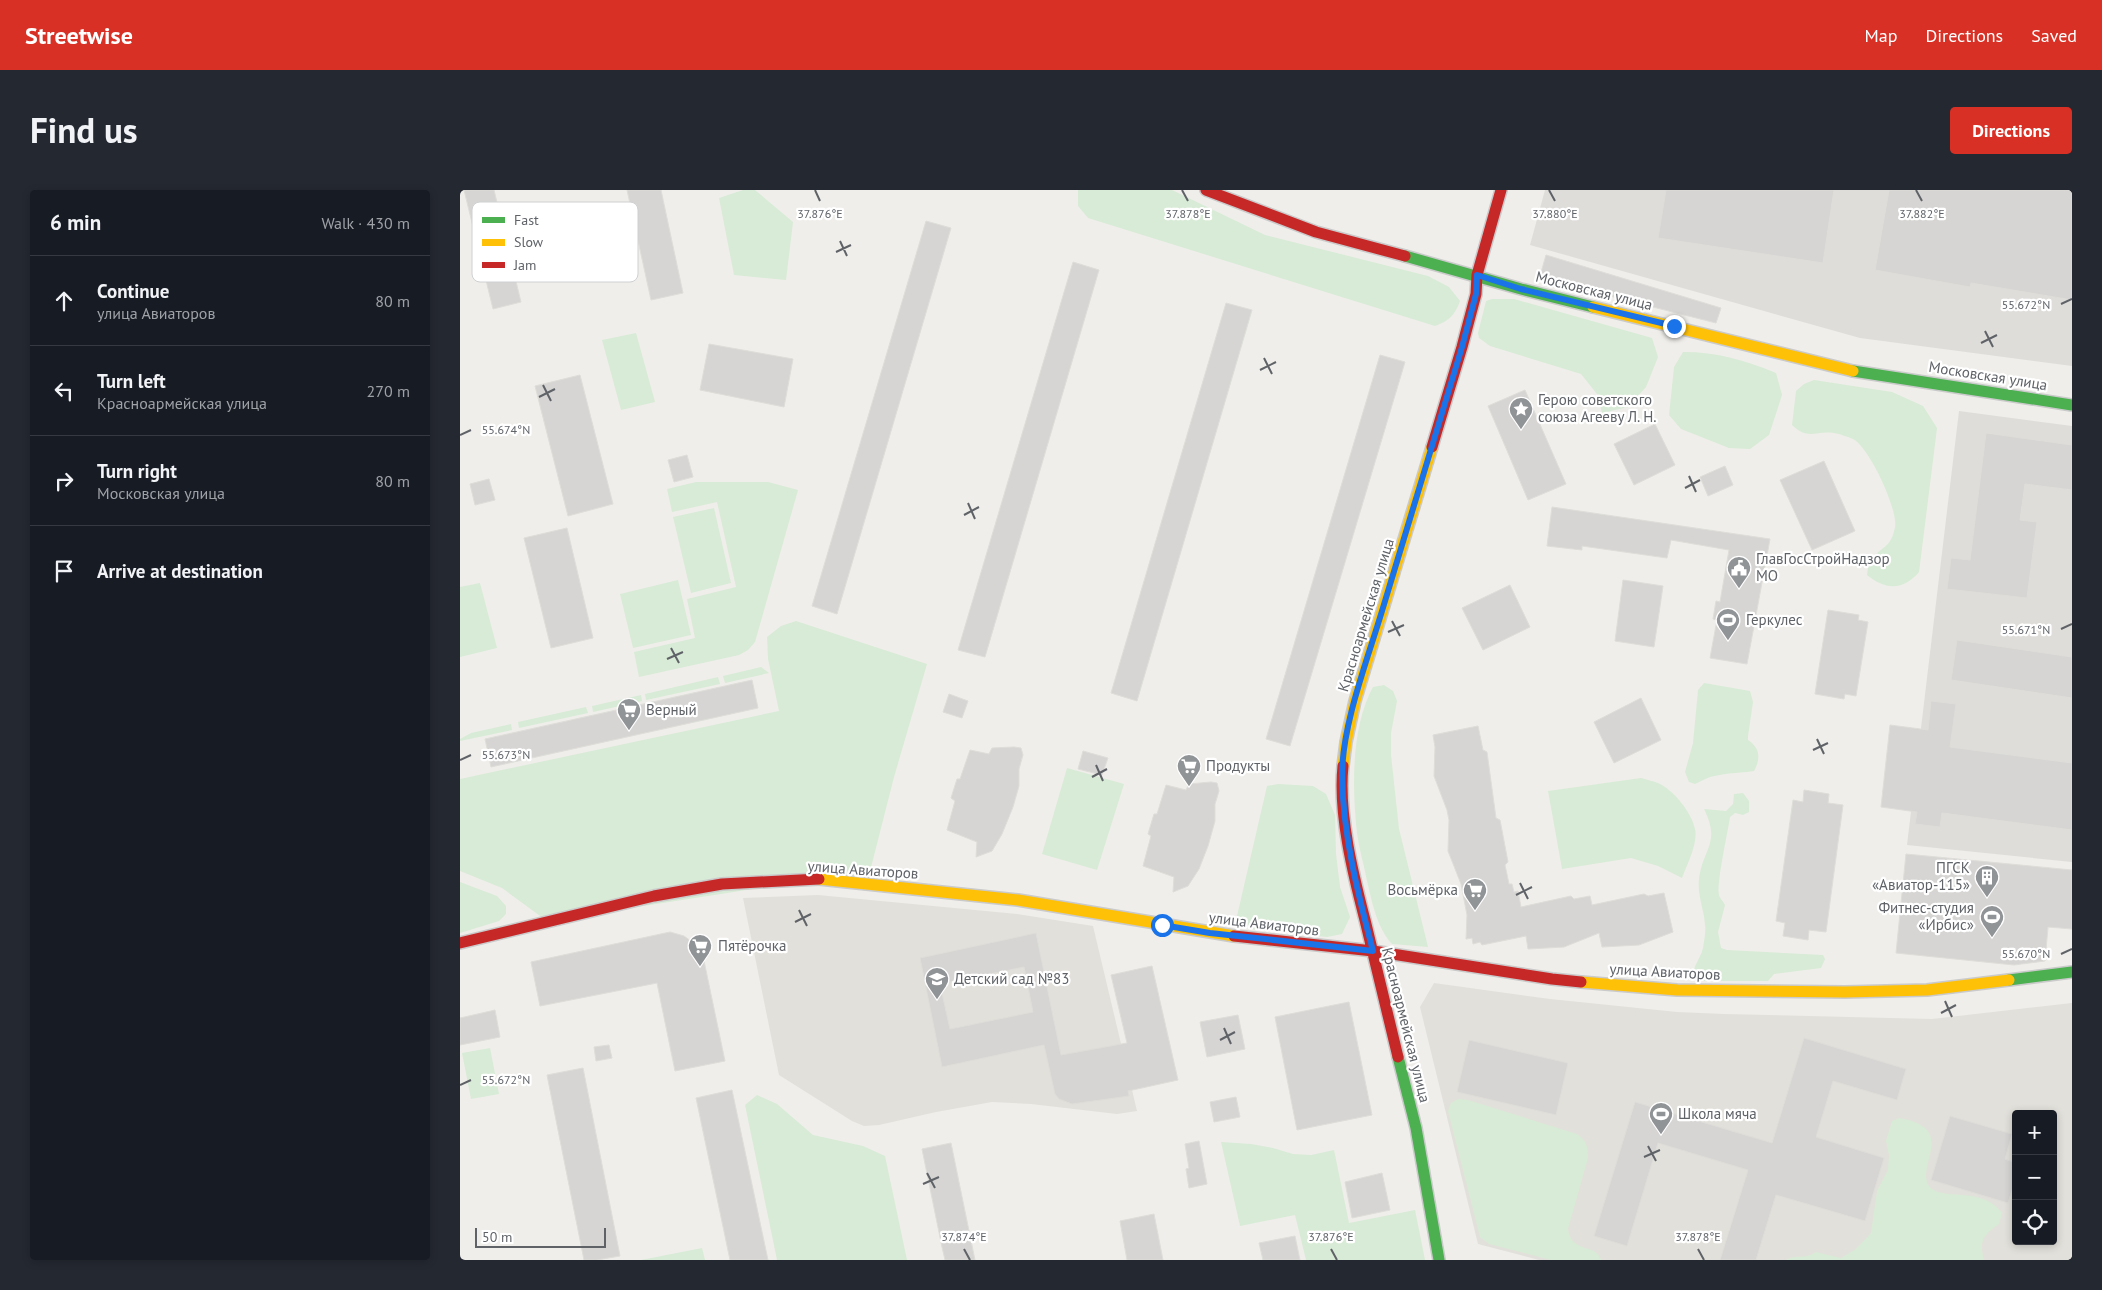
<!DOCTYPE html>
<meta charset="utf-8">
<style>
body{margin:0;font-family:"PT Sans",sans-serif;background:#242831;color:#f1f3f6}
.controls{position:absolute;right:15px;bottom:15px;display:grid;overflow:hidden;border-radius:5px;box-shadow:0 2px 8px #0003}
.controls button{width:45px;height:45px;display:grid;place-items:center;padding:0;border:0;border-bottom:1px solid #363941;background:#171b24;color:#f1f3f6;font:25px sans-serif}
.scale{position:absolute;left:15px;bottom:12px;width:131px;box-sizing:border-box;padding-left:5px;border:2px solid #5f6368;border-top:0;font-size:14px;line-height:18px;white-space:nowrap;color:#5f6368;-webkit-text-stroke:4px #fff;paint-order:stroke}
.stop{position:absolute;width:15px;height:15px;margin:-11px;border:4px solid #1a73e8;border-radius:50%;background:#fff}
.stop.end{background:#1a73e8;border-color:#fff;box-shadow:0 1px 5px #0008}
.list{margin:0;padding:0;list-style:none}
h2{display:flex;justify-content:space-between;align-items:center;height:65px;margin:0;padding:0 20px;font-size:21px}
h2 small{font-size:16px;font-weight:400;color:#9ea1a6}
.list li{display:grid;grid-template-columns:32px 1fr auto;gap:15px;align-items:center;box-sizing:border-box;height:90px;padding:0 20px;border-top:1px solid #363941}
.list b{display:block;font-size:19px;white-space:nowrap}
.list p{margin:0;font-size:16px;white-space:nowrap;color:#9ea1a6}
.list em{font-size:16px;font-style:normal;color:#9ea1a6}
.icon{flex:none;width:28px;height:28px;fill:none;stroke:currentColor;stroke-width:2;stroke-linecap:round;stroke-linejoin:round}
.map{position:relative;flex:none;width:1612px;height:1070px;overflow:hidden;border-radius:5px}
header{display:flex;align-items:center;gap:30px;box-sizing:border-box;height:70px;padding:0 25px;background:#d93025;color:#fff}
header strong{font-size:24px}
nav{display:flex;gap:28px;margin-inline-start:auto;font-size:18px}
.intro{display:flex;align-items:center;justify-content:space-between;box-sizing:border-box;height:120px;padding:0 30px}
h1{margin:0;font-size:35px}
.button{padding:12px 22px;border-radius:5px;background:#d93025;color:#fff;font-size:18px;font-weight:700}
main{display:flex;gap:30px;padding:0 30px}
aside{flex:1;background:#171b24;border-radius:5px;box-shadow:0 2px 8px #0003}
.map>svg:first-child{display:block}
</style>
<header>
<strong>Streetwise</strong>
<nav><a>Map</a><a>Directions</a><a>Saved</a></nav>
</header>
<div class="intro"><h1>Find us</h1><a class="button">Directions</a></div>
<main>
<aside>
<h2>6 min<small>Walk · 430 m</small></h2>
<ul class="list">
<li><svg class="icon" aria-label="ahead" viewBox="0 0 24 24"><path d="M12 20V5M6 11l6-6 6 6"/></svg><div><b>Continue</b><p>улица Авиаторов</p></div><em>80 m</em></li>
<li><svg class="icon" aria-label="left" viewBox="0 0 24 24"><path d="M17 20v-9H6M10 6l-5 5 5 5"/></svg><div><b>Turn left</b><p>Красноармейская улица</p></div><em>270 m</em></li>
<li><svg class="icon" aria-label="right" viewBox="0 0 24 24"><path d="M7 20v-9h11M14 6l5 5-5 5"/></svg><div><b>Turn right</b><p>Московская улица</p></div><em>80 m</em></li>
<li><svg class="icon" aria-label="arrive" viewBox="0 0 24 24"><path d="M6 21V4h12l-3 4 3 4H6"/></svg><div><b>Arrive at destination</b></div></li>
</ul>
</aside>
<div class="map">
<svg width="1612" height="1070" viewBox="0 0 1612 1070">
<rect width="100%" height="100%" fill="#efeeea"/>
<path fill="#dfddda" d="M 1085,0 L 1612,0 L 1612,176 L 1400,148 L 1070,55 Z
M 1499,221 L 1612,236 L 1612,672 L 1447,655 Z"/>
<path fill="#e2e0da" fill-rule="evenodd" d="M 358,705 L 557,724 L 633,736 L 677,921 L 657,924 L 571,914 L 532,912 L 476,922 L 419,935 L 404,936 L 392,931 L 319,885 L 283,708 Z
M 974,793 L 1090,809 L 1217,822 L 1264,824 L 1472,829 L 1612,813 L 1612,1070 L 1079,1070 L 1018,1054 L 960,817 ZM 1556,924 L 1593,924 L 1593,1051 L 1556,1051 Z"/>
<path fill="#d8ebd6" d="M 283,0 L 295,0 L 333,32 L 326,90 L 274,85 L 259,8 Z
M 618,0 L 712,0 L 805,45 L 968,86 L 989,97 L 1000,111 C 995,125 989,131 975,136 L 628,28 L 618,16 Z
M 1032,109 L 1054,109 L 1192,148 L 1198,167 L 1186,197 L 1168,217 L 1142,223 L 1137,204 L 1121,184 L 1030,156 L 1019,148 L 1018,143 L 1026,111 Z
M 176,143 L 195,212 L 161,220 L 142,150 Z
M 1223,162 C 1258,162 1284,170 1316,183 L 1322,205 L 1309,245 L 1290,259 L 1269,258 L 1221,239 L 1209,225 L 1214,177 Z
M 1354,190 L 1432,202 L 1463,216 L 1477,238 L 1459,382 C 1443,401 1425,400 1407,385 C 1408,380 1408,373 1411,370 C 1421,356 1431,359 1435,337 C 1438,319 1409,257 1393,249 C 1388,247 1380,244 1374,243 C 1355,240 1349,251 1332,235 L 1336,201 L 1344,194 Z
M 236,292 L 308,292 L 338,300 L 295,452 L 288,460 L 279,465 L 179,487 L 174,462 L 235,448 L 227,409 L 276,397 L 257,312 L 212,322 L 207,299 Z
M 254,318 L 271,393 L 231,403 L 213,327 Z
M 218,390 L 231,445 L 173,458 L 160,404 Z
M 20,393 L 37,458 L 0,467 L 0,397 Z
M 336,431 L 467,474 L 434,587 L 407,693 L 357,689 L 87,731 L 42,698 L 0,681 L 0,589 L 319,521 L 308,469 L 307,447 L 321,436 Z
M 301,477 L 309,483 L 265,493 L 263,486 Z
M 258,487 L 260,494 L 186,510 L 185,504 Z
M 1244,493 L 1290,501 L 1293,512 L 1288,546 L 1288,550 C 1300,558 1301,568 1294,581 C 1280,583 1265,583 1250,587 C 1244,589 1240,592 1235,594 L 1229,592 L 1225,582 L 1233,553 L 1238,500 Z
M 924,495 L 933,501 L 937,511 L 931,543 L 931,565 L 939,639 L 968,757 L 932,754 C 917,738 912,712 907,691 C 904,675 899,659 897,643 C 892,598 891,537 913,497 Z
M 181,505 L 182,511 L 133,522 L 132,516 Z
M 126,517 L 128,523 L 59,538 L 58,532 Z
M 51,534 L 52,540 L 0,551 L 0,549 L 11,543 Z
M 607,578 L 664,594 L 637,680 L 582,664 Z
M 1181,588 C 1187,590 1194,591 1200,594 C 1214,601 1232,623 1235,639 C 1238,654 1227,674 1222,688 L 1198,676 L 1171,668 L 1102,679 L 1088,601 Z
M 818,594 L 853,596 L 866,604 L 875,625 L 876,664 L 880,697 L 890,727 L 882,744 L 867,747 L 792,739 L 777,726 L 807,596 Z
M 1283,603 L 1289,611 L 1289,622 L 1283,625 L 1275,623 L 1270,627 C 1268,641 1256,695 1259,705 C 1260,709 1263,711 1265,715 L 1258,742 L 1261,758 L 1267,760 L 1363,765 L 1365,769 L 1361,778 L 1314,784 L 1308,791 L 1238,791 L 1233,786 C 1233,775 1241,768 1243,758 C 1244,751 1246,742 1245,735 C 1244,719 1237,705 1239,689 C 1243,658 1261,653 1244,619 L 1266,621 L 1273,614 L 1274,604 Z
M 0,692 L 37,706 L 46,716 L 46,724 L 39,731 L 0,743 Z
M 30,858 L 39,904 L 11,909 L 2,863 Z
M 297,905 L 317,914 L 353,945 L 403,956 L 425,966 L 447,1070 L 317,1070 L 285,915 Z
M 998,909 L 1008,910 L 1117,944 C 1127,951 1128,957 1128,968 L 1108,1039 C 1111,1064 1137,1053 1141,1070 L 1091,1070 L 1029,1054 L 1020,1047 L 988,921 L 991,913 Z
M 1439,928 C 1499,938 1455,976 1469,996 C 1481,1012 1522,995 1542,1023 L 1539,1034 C 1523,1045 1519,1051 1524,1070 L 1326,1070 C 1335,1064 1344,1070 1356,1062 L 1381,1068 L 1396,1059 L 1411,1043 L 1417,1001 L 1428,980 L 1429,965 L 1426,951 L 1432,931 Z
M 761,952 L 791,954 L 813,958 L 833,964 L 851,965 L 874,960 L 889,1033 L 955,1020 L 965,1070 L 846,1070 L 835,1025 L 780,1036 Z
M 242,1058 L 245,1070 L 181,1070 Z"/>
<path fill="#d6d5d3" stroke="#deddd9" fill-rule="evenodd" d="M 4,0 L 34,0 L 61,112 L 33,119 Z
M 167,0 L 201,0 L 223,103 L 191,110 Z
M 1206,0 L 1374,0 L 1363,73 L 1198,48 Z
M 1429,0 L 1612,0 L 1612,110 L 1511,93 L 1510,97 L 1415,80 Z
M 466,31 L 491,38 L 377,424 L 352,416 Z
M 1086,65 L 1261,118 L 1256,133 L 1126,100 L 1080,86 Z
M 613,72 L 639,80 L 525,467 L 498,460 Z
M 766,113 L 792,120 L 677,511 L 651,503 Z
M 249,154 L 333,169 L 324,217 L 240,200 Z
M 920,165 L 945,172 L 830,556 L 806,549 Z
M 120,185 L 153,314 L 108,326 L 75,196 Z
M 1065,200 L 1106,294 L 1068,310 L 1028,216 Z
M 1195,234 L 1215,275 L 1174,295 L 1154,254 Z
M 1526,243 L 1612,255 L 1612,300 L 1565,294 L 1560,330 L 1577,332 L 1567,408 L 1487,399 L 1491,368 L 1510,370 Z
M 227,265 L 233,287 L 214,292 L 208,270 Z
M 1364,271 L 1395,341 L 1352,360 L 1320,290 Z
M 1265,276 L 1273,295 L 1248,306 L 1240,287 Z
M 29,289 L 35,310 L 15,315 L 10,294 Z
M 1092,317 L 1310,349 L 1287,474 L 1250,468 L 1257,430 L 1253,429 L 1256,411 L 1260,412 L 1269,360 L 1211,350 L 1207,368 L 1122,356 L 1122,360 L 1087,356 Z
M 107,338 L 133,448 L 91,458 L 64,348 Z
M 1163,390 L 1203,396 L 1194,457 L 1155,451 Z
M 1050,395 L 1070,437 L 1023,460 L 1002,418 Z
M 1368,420 L 1399,425 L 1398,430 L 1408,432 L 1396,506 L 1385,504 L 1384,509 L 1355,504 Z
M 1497,450 L 1612,467 L 1612,508 L 1491,490 Z
M 292,490 L 298,518 L 31,577 L 25,549 Z
M 489,504 L 508,511 L 502,528 L 483,522 Z
M 1181,508 L 1201,550 L 1154,573 L 1134,532 Z
M 1471,511 L 1496,514 L 1490,557 L 1612,573 L 1612,640 L 1482,623 L 1480,637 L 1455,634 L 1457,622 L 1421,617 L 1430,535 L 1468,540 Z
M 1018,536 L 1023,560 L 1027,562 L 1036,628 L 1040,630 L 1048,672 L 1045,675 L 1049,694 L 1052,694 L 1054,702 L 1058,701 L 1061,717 L 1111,706 L 1114,709 L 1130,706 L 1132,715 L 1184,704 L 1188,706 L 1204,703 L 1213,742 L 1179,755 L 1142,757 L 1139,743 L 1104,757 L 1068,759 L 1066,746 L 1022,755 L 1020,752 L 1013,754 L 1012,748 L 1006,749 L 1007,725 L 1001,694 L 988,661 L 989,630 L 987,620 L 974,586 L 975,557 L 973,545 Z
M 554,557 L 561,558 L 563,565 L 559,579 L 559,596 L 553,617 L 542,644 L 532,661 L 516,667 L 517,652 L 487,640 L 495,611 L 491,608 L 497,589 L 500,589 L 510,560 L 529,564 L 532,558 Z
M 623,561 L 648,568 L 642,585 L 618,579 Z
M 751,592 L 757,593 L 759,601 L 755,614 L 755,631 L 748,656 L 739,679 L 728,696 L 713,702 L 714,687 L 683,676 L 691,646 L 688,644 L 694,624 L 697,624 L 706,595 L 726,600 L 729,594 Z
M 1344,600 L 1369,604 L 1368,613 L 1383,615 L 1366,742 L 1349,740 L 1348,750 L 1323,746 L 1325,733 L 1316,731 L 1333,610 L 1343,612 Z
M 1446,664 L 1612,680 L 1612,739 L 1588,737 L 1585,771 L 1554,775 L 1436,763 Z
M 210,742 L 224,746 L 235,754 L 243,766 L 265,871 L 215,881 L 197,793 L 80,816 L 71,772 Z
M 576,743 L 601,865 L 667,853 L 651,785 L 692,776 L 718,890 L 668,901 L 669,906 L 612,914 L 599,909 L 595,904 L 584,855 L 482,877 L 460,768 ZM 564,777 L 573,822 L 490,839 L 480,794 Z
M 889,812 L 912,925 L 837,940 L 815,827 Z
M 35,820 L 40,847 L 0,855 L 0,828 Z
M 778,825 L 785,859 L 747,867 L 740,832 Z
M 1344,848 L 1446,879 L 1437,910 L 1373,891 L 1356,947 L 1424,968 L 1405,1031 L 1316,1005 L 1296,1070 L 1260,1070 L 1288,980 L 1198,953 L 1167,1056 L 1134,1046 L 1175,912 L 1312,953 Z
M 1009,850 L 1108,873 L 1096,925 L 997,902 Z
M 149,855 L 152,868 L 136,871 L 134,857 Z
M 123,878 L 160,1066 L 137,1070 L 124,1070 L 87,885 Z
M 272,900 L 308,1070 L 270,1070 L 236,908 Z
M 776,907 L 780,927 L 754,932 L 750,912 Z
M 1490,926 L 1552,944 L 1545,969 L 1556,973 L 1556,987 L 1548,1013 L 1471,990 Z
M 739,951 L 747,994 L 729,998 L 726,979 L 729,978 L 725,954 Z
M 491,953 L 515,1070 L 485,1070 L 482,1057 L 462,959 Z
M 922,983 L 930,1020 L 892,1028 L 885,992 Z
M 694,1024 L 703,1070 L 667,1070 L 660,1031 Z
M 835,1046 L 840,1070 L 803,1070 L 799,1053 Z"/>
<g fill="none" stroke-linecap="round" stroke-linejoin="round">
<g stroke="#cacacb" stroke-width="14">
<path id="fast" d="M 945,66 L 1061,99 L 1133,117
M 1393,181 L 1612,215
M 1549,790 L 1612,782
M 938,867 L 956,938 L 979,1070"/>
</g>
<g stroke="#cacacb" stroke-width="14">
<path id="slow" d="M 1133,117 L 1393,181
M 883,576 L 886,552 L 895,511 L 972,257
M 359,689 L 558,710 L 774,746
M 1121,792 L 1217,800 L 1385,802 L 1467,800 L 1549,790"/>
</g>
<g stroke="#cacacb" stroke-width="14">
<path id="jam" d="M 746,0 L 856,42 L 945,66
M 972,257 L 1002,157 L 1016,104 L 1017,85 L 1041,0
M 883,576 C 878,623 893,684 905,730 C 916,776 927,821 938,867
M 774,746 L 913,761 L 1092,789 L 1121,792
M 0,753 L 194,706 L 262,694 L 359,689"/>
</g>
<use href="#fast" stroke="#4caf50" stroke-width="11"/>
<use href="#slow" stroke="#ffc107" stroke-width="11"/>
<use href="#jam" stroke="#c62828" stroke-width="11"/>
</g>
<g fill="none" stroke-linecap="round" stroke-linejoin="round">
<path stroke="#1a73e8" stroke-width="6" d="M 702,735 L 750,743 L 913,761 C 898,704 883,646 882,586 C 882,535 907,471 922,421 C 949,333 975,245 1002,157 L 1016,104 L 1017,85 L 1061,99 L 1214,136"/>
</g>
<path fill="none" stroke="#5f6368" stroke-width="2" d="M 355,0 L 360,11M 722,0 L 728,11M 1089,0 L 1095,11M 1456,0 L 1462,11M 380,51 L 387,66M 376,62 L 391,55M 1601,114 L 1612,109M 1525,141 L 1533,157M 1521,153 L 1537,145M 804,168 L 812,184M 800,180 L 816,172M 83,195 L 91,211M 79,207 L 95,199M 0,245 L 11,240M 1229,286 L 1236,302M 1225,298 L 1240,290M 508,313 L 515,329M 504,325 L 519,317M 932,431 L 940,446M 1601,439 L 1612,434M 928,442 L 944,435M 211,458 L 219,473M 207,469 L 223,462M 1357,549 L 1364,564M 1353,560 L 1368,553M 0,570 L 11,565M 636,575 L 643,591M 632,587 L 647,579M 1060,693 L 1068,709M 1056,705 L 1072,697M 339,720 L 347,736M 335,732 L 351,724M 1601,764 L 1612,759M 1485,811 L 1492,827M 1481,823 L 1496,815M 764,838 L 771,854M 760,850 L 775,842M 0,895 L 11,890M 1188,956 L 1196,971M 1184,967 L 1200,960M 467,983 L 475,998M 463,994 L 479,987M 504,1059 L 510,1070M 871,1059 L 877,1070M 1238,1059 L 1244,1070"/>
<defs>
<g id="sight-pin" transform="scale(1.25)"><path d="M0 17L-7.5 6A9.5 9.5 0 1 1 7.5 6Z" fill="#919496" stroke="#fff"/><path d="M0-6L1.8-2.2L6-1.7L2.9 1.2L3.7 5.4L0 3.3L-3.7 5.4L-2.9 1.2L-6-1.7L-1.8-2.2Z" fill="#fff"/></g>
<g id="civic-pin" transform="scale(1.25)"><path d="M0 17L-7.5 6A9.5 9.5 0 1 1 7.5 6Z" fill="#919496" stroke="#fff"/><path d="M-.6-6.5H3V-4.5H.6V-3L4-1V1h2V6H-6V1h2V-1L-.6-3ZM-1.2 2.5V6h2.4V2.5Z" fill="#fff"/></g>
<g id="stadium-pin" transform="scale(1.25)"><path d="M0 17L-7.5 6A9.5 9.5 0 1 1 7.5 6Z" fill="#919496" stroke="#fff"/><path d="M0-5a6.5 5 0 1 0 0 10a6.5 5 0 1 0 0-10ZM-3.5-1.8h7v3.6h-7Z" fill="#fff"/></g>
<g id="supermarket-pin" transform="scale(1.25)"><path d="M0 17L-7.5 6A9.5 9.5 0 1 1 7.5 6Z" fill="#919496" stroke="#fff"/><path d="M-6-5.5h2.5l.6 2H6L4.5 2H-2.5L-4.4-4H-6ZM-1.5 3.2a1.3 1.3 0 1 0 .1 0ZM3 3.2a1.3 1.3 0 1 0 .1 0Z" fill="#fff"/></g>
<g id="building-pin" transform="scale(1.25)"><path d="M0 17L-7.5 6A9.5 9.5 0 1 1 7.5 6Z" fill="#919496" stroke="#fff"/><path d="M-4-6H4V6H1V3H-1V6H-4ZM-2.5-4.3h1.7v1.8h-1.7ZM.8-4.3h1.7v1.8H.8ZM-2.5-1h1.7V.8h-1.7ZM.8-1h1.7V.8H.8Z" fill="#fff"/></g>
<g id="school-pin" transform="scale(1.25)"><path d="M0 17L-7.5 6A9.5 9.5 0 1 1 7.5 6Z" fill="#919496" stroke="#fff"/><path d="M0-5L7-2L0 1L-7-2ZM-4 1L0 2.5L4 1V4Q0 6-4 4Z" fill="#fff"/></g>
</defs>
<g fill-rule="evenodd">
<use href="#sight-pin" x="1061" y="219"/>
<use href="#civic-pin" x="1279" y="378"/>
<use href="#stadium-pin" x="1268" y="430"/>
<use href="#supermarket-pin" x="169" y="520"/>
<use href="#supermarket-pin" x="729" y="576"/>
<use href="#building-pin" x="1527" y="687"/>
<use href="#supermarket-pin" x="1015" y="700"/>
<use href="#stadium-pin" x="1532" y="727"/>
<use href="#supermarket-pin" x="240" y="756"/>
<use href="#school-pin" x="477" y="789"/>
<use href="#stadium-pin" x="1201" y="924"/>
</g>
<g text-anchor="middle" stroke-width="4.5" stroke-linejoin="round" paint-order="stroke">
<g font-size="15" fill="#5f6368" stroke="#fff">
<text transform="translate(1134 101) rotate(14)" y="5">Московская улица</text>
<text transform="translate(1528 186) rotate(9)" y="5">Московская улица</text>
<text transform="translate(906 425) rotate(-73)" y="5">Красноармейская улица</text>
<text transform="translate(403 680) rotate(4)" y="5">улица Авиаторов</text>
<text transform="translate(804 734) rotate(7)" y="5">улица Авиаторов</text>
<text transform="translate(1205 782) rotate(3)" y="5">улица Авиаторов</text>
<text transform="translate(946 835) rotate(76)" y="5">Красноармейская улица</text>
</g>
<g font-size="15" fill="#5f6368" stroke="#fff" text-anchor="start">
<text x="1078" y="215">Герою советского<tspan x="1078" dy="17">союза Агееву Л. Н.</tspan></text>
<text x="1296" y="374">ГлавГосСтройНадзор<tspan x="1296" dy="17">МО</tspan></text>
<text x="1286" y="435">Геркулес</text>
<text x="186" y="525">Верный</text>
<text x="746" y="581">Продукты</text>
<text x="1510" y="683" text-anchor="end">ПГСК<tspan x="1510" dy="17">«Авиатор-115»</tspan></text>
<text x="998" y="705" text-anchor="end">Восьмёрка</text>
<text x="1514" y="723" text-anchor="end">Фитнес-студия<tspan x="1514" dy="17">«Ирбис»</tspan></text>
<text x="258" y="761">Пятёрочка</text>
<text x="494" y="794">Детский сад №83</text>
<text x="1218" y="929">Школа мяча</text>
</g>
</g>
<rect x="12" y="12" width="166" height="80" rx="8" fill="#fff" stroke="#cfd0d2" stroke-width="1"/>
<rect x="22" y="27" width="23" height="6" fill="#4caf50"/>
<rect x="22" y="49" width="23" height="7" fill="#ffc107"/>
<rect x="22" y="72" width="23" height="6" fill="#c62828"/>
<g font-size="14" fill="#5f6368">
<text x="54" y="35">Fast</text>
<text x="54" y="57">Slow</text>
<text x="54" y="80">Jam</text>
</g>
<g font-size="12" text-anchor="middle" fill="#5f6368" stroke="#fff" stroke-width="4.5" stroke-linejoin="round" paint-order="stroke">
<text x="360" y="28">37.876°E</text>
<text x="728" y="28">37.878°E</text>
<text x="1095" y="28">37.880°E</text>
<text x="1462" y="28">37.882°E</text>
<text x="1566" y="119">55.672°N</text>
<text x="46" y="244">55.674°N</text>
<text x="1566" y="444">55.671°N</text>
<text x="46" y="569">55.673°N</text>
<text x="1566" y="768">55.670°N</text>
<text x="46" y="894">55.672°N</text>
<text x="504" y="1051">37.874°E</text>
<text x="871" y="1051">37.876°E</text>
<text x="1238" y="1051">37.878°E</text>
</g>
</svg>
<div class="controls">
<button>+</button>
<button>−</button>
<button><svg class="icon" aria-label="locate" viewBox="0 0 24 24"><circle cx="12" cy="12" r="6"/><path d="M12 2v4M12 18v4M2 12h4M18 12h4"/></svg></button>
</div>
<div class="scale">50 m</div>
<div class="stop" style="left:702px;top:735px"></div>
<div class="stop end" style="left:1214px;top:136px"></div>
</div>
</main>
